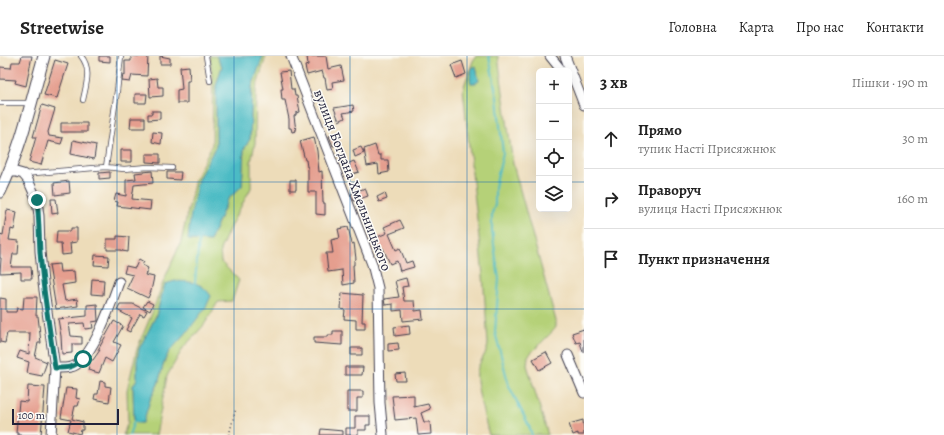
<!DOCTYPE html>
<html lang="uk">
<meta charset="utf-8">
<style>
body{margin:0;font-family:Alegreya,serif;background:#f6f6f6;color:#222}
.controls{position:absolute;right:12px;top:12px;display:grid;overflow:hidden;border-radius:6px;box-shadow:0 4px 16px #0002}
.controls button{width:36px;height:36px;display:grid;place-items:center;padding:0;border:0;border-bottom:1px solid #e0e0e0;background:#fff;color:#222;font:20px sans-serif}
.scale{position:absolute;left:12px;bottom:10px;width:107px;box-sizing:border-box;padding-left:4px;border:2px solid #22223b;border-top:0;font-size:11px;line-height:14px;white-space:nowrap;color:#22223b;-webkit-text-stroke:3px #fdfcf7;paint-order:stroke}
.stop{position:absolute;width:12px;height:12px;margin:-9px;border:3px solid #0f766e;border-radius:50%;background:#fff}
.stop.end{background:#0f766e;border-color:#fff;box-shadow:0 1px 4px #0008}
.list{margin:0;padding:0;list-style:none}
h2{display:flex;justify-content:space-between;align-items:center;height:52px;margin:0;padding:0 16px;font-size:17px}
h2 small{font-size:13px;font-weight:400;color:#767676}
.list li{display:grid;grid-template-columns:26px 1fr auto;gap:12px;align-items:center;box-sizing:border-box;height:60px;padding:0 16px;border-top:1px solid #e0e0e0}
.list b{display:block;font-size:15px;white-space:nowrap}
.list p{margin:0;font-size:13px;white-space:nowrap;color:#767676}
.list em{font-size:13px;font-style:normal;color:#767676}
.icon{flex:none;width:22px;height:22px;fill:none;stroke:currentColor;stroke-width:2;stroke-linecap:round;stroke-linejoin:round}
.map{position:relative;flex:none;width:584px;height:379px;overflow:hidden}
header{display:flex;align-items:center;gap:24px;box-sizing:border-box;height:56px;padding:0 20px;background:#fff;border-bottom:1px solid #e0e0e0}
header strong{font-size:19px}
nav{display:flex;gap:22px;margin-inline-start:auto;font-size:14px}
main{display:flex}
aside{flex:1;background:#fff}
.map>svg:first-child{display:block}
</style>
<header>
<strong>Streetwise</strong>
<nav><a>Головна</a><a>Карта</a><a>Про нас</a><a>Контакти</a></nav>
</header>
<main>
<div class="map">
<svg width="584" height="379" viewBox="0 0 584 379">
<rect width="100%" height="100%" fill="#fdfcf7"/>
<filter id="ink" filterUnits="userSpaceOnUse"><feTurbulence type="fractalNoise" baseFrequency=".025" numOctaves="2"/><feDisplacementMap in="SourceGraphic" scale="8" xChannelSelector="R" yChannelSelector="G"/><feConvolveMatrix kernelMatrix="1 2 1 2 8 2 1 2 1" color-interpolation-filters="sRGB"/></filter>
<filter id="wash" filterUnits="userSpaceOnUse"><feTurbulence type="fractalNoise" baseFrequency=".012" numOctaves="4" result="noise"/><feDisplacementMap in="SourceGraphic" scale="16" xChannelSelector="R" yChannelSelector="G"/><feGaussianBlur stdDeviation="0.9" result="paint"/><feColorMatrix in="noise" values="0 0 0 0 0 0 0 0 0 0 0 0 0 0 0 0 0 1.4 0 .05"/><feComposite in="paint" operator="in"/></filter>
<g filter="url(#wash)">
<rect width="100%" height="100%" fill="#eddcb9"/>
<path fill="#b5d178" stroke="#6c7a5a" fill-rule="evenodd" d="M 210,0 L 216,0 L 222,10 L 216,30 L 216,90 L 198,123 L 210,185 L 228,143 L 242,130 L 244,93 L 250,83 L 252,31 L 263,0 L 266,0 L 256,33 L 255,87 L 251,106 L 251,132 L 231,169 L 220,194 L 221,206 L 239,224 L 232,245 L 218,246 L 204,269 L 183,292 L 167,320 L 156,379 L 123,379 L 128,366 L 127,334 L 137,293 L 152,257 L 164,224 L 181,186 L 195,123 L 212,89 L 213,30 ZM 163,233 L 187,276 L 169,295 L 164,306 L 158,328 L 150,344 L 143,367 L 134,366 L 133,330 L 137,323 L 137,305 L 139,293 L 156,260 Z
M 476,0 L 498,0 L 513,108 L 556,265 L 556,271 L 553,275 L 528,300 L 527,309 L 548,379 L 489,379 C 485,364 475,328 477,315 C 479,305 488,297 488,287 L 483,219 L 463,33 L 473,5 Z"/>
<path fill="#4cbbc4" stroke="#376e80" d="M 216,0 L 263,0 L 252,31 L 250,83 L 244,93 L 242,130 L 228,143 L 210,185 L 188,184 L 190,163 L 198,123 L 216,90 L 216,30 L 222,10 Z
M 476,10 L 479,25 L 476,27 L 471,27 C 469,20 471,18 472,12 Z
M 175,225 C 191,226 201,225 211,240 L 206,251 L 187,276 L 169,296 L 164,306 L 158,328 L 150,344 L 143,367 L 137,367 L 134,366 L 133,330 L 137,323 L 137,305 L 139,293 L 156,260 L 165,228 Z"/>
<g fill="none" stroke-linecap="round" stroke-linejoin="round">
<path stroke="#4cbbc4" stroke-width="2" d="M 489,0 L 497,42 L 503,97 L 495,131 L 495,149 L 492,157 L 492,175 L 499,223 L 495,276 L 509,330 L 529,370 L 532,379
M 194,228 L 195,226 L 199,183
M 129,379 L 134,365"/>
</g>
<g id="blocks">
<path fill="#e59e8e" d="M 22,0 L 32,0 L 26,30 L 15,27 L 16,24 L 0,23 L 0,11 L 11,12 L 12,6 L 20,6 Z
M 99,0 L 110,0 L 110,6 L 99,5 Z
M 131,0 L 148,0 L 147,20 L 132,19 L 130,26 L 122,25 L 123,18 L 125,19 L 125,5 L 131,5 Z
M 160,0 L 170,2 L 170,8 L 160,8 Z
M 307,0 L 326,0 L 328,13 L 341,10 L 344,24 L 332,26 L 333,33 L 327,34 L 325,22 L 324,22 L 322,15 L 307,19 L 305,10 L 308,9 Z
M 55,4 L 68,8 L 57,42 L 44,39 Z
M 462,5 L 466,18 L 456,22 L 451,9 Z
M 189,10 L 190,25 L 187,25 L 187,47 L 177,47 L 177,34 L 182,33 L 180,11 Z
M 289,15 L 291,33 L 294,33 L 295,40 L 297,40 L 300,56 L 296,57 L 296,59 L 294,60 L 296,75 L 292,76 L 291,72 L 289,72 L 289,63 L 285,44 L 282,44 L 281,33 L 283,33 L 280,16 Z
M 157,22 L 158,31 L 163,31 L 163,40 L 150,41 L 149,23 Z
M 135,38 L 147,38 L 146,47 L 135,47 Z
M 42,49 L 55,53 L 48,76 L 49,80 L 63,82 L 61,88 L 48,85 L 41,109 L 29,106 L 36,81 L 33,81 Z
M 353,49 L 354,55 L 343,57 L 345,62 L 339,65 L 334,52 Z
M 152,55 L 160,55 L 160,63 L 148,64 L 148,58 L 152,58 Z
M 131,62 L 145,62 L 145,72 L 130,72 Z
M 61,67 L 87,67 L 87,76 L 61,76 Z
M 153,76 L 162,77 L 161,88 L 152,86 Z
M 338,78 L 340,89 L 333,90 L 329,80 Z
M 314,81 L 317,95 L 319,116 L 322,115 L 323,147 L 325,147 L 325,159 L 316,158 L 316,136 L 308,136 L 308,111 L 307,111 L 306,104 L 305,104 L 300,85 Z
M 73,84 L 96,89 L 94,103 L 71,98 Z
M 375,89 L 378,99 L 381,99 L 381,104 L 388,104 L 389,116 L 379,118 L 378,108 L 367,110 L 364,93 Z
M 361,91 L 364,97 L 355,101 L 353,94 Z
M 121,94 L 132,94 L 132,106 L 121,106 Z
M 146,98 L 160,98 L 160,107 L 146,106 Z
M 354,105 L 359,116 L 352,118 L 351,114 L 345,116 L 342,110 Z
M 152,115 L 153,127 L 134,129 L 132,143 L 151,145 L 150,154 L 117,150 L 118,146 L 114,145 L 116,138 L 126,140 L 126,124 L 136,123 L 135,117 Z
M 110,116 L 110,122 L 99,123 L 99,117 Z
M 167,116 L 181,116 L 180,124 L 167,123 Z
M 290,124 L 296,124 L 296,134 L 290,134 Z
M 69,125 L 70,137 L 55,139 L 54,127 Z
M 365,132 L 368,140 L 354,145 L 351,138 Z
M 385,137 L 387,143 L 379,146 L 377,141 Z
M 51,143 L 56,143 L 58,157 L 52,158 Z
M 7,154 L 17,156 L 14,174 L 11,173 L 9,184 L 19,185 L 18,198 L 13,198 L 11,211 L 31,211 L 32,223 L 21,223 L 21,216 L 0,217 L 1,202 L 0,202 L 0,178 L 3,179 Z
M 400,164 L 404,172 L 389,178 L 396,194 L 400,192 L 406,207 L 412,205 L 414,211 L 400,215 L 397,205 L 390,208 L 383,192 L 380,193 L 375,182 L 387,177 L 384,171 Z
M 348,171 L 352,188 L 354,187 L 356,203 L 354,204 L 354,209 L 353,209 L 354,227 L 343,229 L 342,214 L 328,216 L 326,197 L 333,197 L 331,184 L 340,182 L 338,173 Z
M 71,172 L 77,172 L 77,186 L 70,187 L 71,198 L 62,199 L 61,187 L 56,187 L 57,175 L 71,175 Z
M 117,180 L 129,181 L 128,196 L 122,195 L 122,194 L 107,194 L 107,183 L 117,183 Z
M 95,199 L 109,200 L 108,210 L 94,209 Z
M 139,203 L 144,206 L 142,209 L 148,212 L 145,219 L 154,221 L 151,235 L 148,242 L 127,232 L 133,219 L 124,217 L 126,210 L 135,212 Z
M 59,208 L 60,216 L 74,215 L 75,227 L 62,229 L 65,245 L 77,243 L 78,250 L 56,253 L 49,209 Z
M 406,222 L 408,230 L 402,231 L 404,245 L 414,245 L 415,255 L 422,254 L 423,263 L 403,265 L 402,254 L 393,255 L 393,248 L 385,249 L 384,243 L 399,241 L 395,225 Z
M 92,223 L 104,224 L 103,239 L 91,238 Z
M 342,237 L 363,239 L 362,266 L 365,266 L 365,273 L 356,273 L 356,264 L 344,263 L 345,254 L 341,253 Z
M 24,241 L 37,241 L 36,260 L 38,260 L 41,287 L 38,287 L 35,301 L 47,306 L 42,320 L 27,317 L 29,306 L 17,302 L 20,295 L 29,298 L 30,277 L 7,277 L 5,287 L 0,286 L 0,242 L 6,243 L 6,256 L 16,256 L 17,252 L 23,253 Z
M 147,245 L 153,248 L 150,255 L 143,251 Z
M 97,248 L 98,265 L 92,266 L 93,272 L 85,273 L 84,267 L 69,268 L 71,280 L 82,281 L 82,288 L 72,288 L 72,297 L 62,298 L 61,280 L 58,263 L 87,260 L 87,249 Z
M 120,248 L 133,248 L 147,255 L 144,260 L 140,258 L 130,276 L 126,274 L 132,262 L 117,254 Z
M 114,265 L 123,270 L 114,286 L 121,289 L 112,306 L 105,302 L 99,317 L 88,314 L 91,304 L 93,304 L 100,294 L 98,294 Z
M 409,269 L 410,278 L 395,280 L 394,271 Z
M 584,273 L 584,296 L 583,296 L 580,286 L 576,287 L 572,277 Z
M 333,275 L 342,275 L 342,289 L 314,287 L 314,281 L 328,281 L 328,279 L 333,279 Z
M 398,287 L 399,294 L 388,295 L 388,288 Z
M 351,292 L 362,292 L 362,299 L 351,299 Z
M 546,296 L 552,307 L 539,314 L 533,303 Z
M 345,311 L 363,311 L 362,319 L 345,319 Z
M 405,317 L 406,325 L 396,325 L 395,318 Z
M 100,325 L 105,326 L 105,330 L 111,331 L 109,346 L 94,343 L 95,338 L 98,338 Z
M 28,330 L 45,331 L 41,379 L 18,379 L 18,377 L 16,377 L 19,345 L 27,346 Z
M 66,332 L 77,333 L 76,342 L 80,343 L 78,350 L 75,350 L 72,363 L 83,366 L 83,374 L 81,374 L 80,378 L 68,375 L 71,364 L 61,362 Z
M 347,335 L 363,335 L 363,342 L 357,342 L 357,355 L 347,355 Z
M 414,339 L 414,351 L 428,348 L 430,353 L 421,357 L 424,366 L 430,366 L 431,378 L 418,379 L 416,362 L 395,364 L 392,340 Z
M 355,360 L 370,360 L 370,369 L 366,369 L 366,374 L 358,374 L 358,379 L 346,379 L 346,372 L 355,372 Z
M 583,364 L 584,379 L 578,379 L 578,377 L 573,379 L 569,368 Z
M 321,373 L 343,375 L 343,379 L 320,379 Z"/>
</g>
</g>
<g filter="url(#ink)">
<use href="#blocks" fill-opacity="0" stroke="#403e4e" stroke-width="1"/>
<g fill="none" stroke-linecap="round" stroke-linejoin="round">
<g stroke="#403e4e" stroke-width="6">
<path id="service" d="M 81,0 C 92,13 86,29 83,44
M 206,0 L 210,25
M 0,47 L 30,47
M 106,111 L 117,35 L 121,0
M 23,118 L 106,111 L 124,113 L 148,111 L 172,112"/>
</g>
<g stroke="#403e4e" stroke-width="11">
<path id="minor" d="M 291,0 L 372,208 L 378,232 L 380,347 L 383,379
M 550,0 L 562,15
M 565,0 L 584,49
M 9,116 L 16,116 L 23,118 L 28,124 L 37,144 L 39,160 L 40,195 L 43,227 L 55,312 L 51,379
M 568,299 L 584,337
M 55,312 C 62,312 70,313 76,309 C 95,296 111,248 119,226"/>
</g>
<g stroke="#403e4e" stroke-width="13">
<path id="tertiary" d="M 0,136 C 21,93 31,46 44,0"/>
</g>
<path stroke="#403e4e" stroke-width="1.5" stroke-dasharray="1 3" stroke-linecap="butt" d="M 229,379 L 236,352"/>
<use href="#service" stroke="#fff" stroke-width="4.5"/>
<use href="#minor" stroke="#fff" stroke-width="9"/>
<use href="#tertiary" stroke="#fff" stroke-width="11"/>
</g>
</g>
<g fill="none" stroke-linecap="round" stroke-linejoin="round" filter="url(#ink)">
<path stroke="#0f766e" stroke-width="5" d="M 37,144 C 39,161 39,178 40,196 C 43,235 50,274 55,312 C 68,312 73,312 83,303"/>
</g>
<path fill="none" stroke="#1f6fb2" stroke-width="1" stroke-opacity="0.55" d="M 117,0 L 117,379M 234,0 L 234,379M 350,0 L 350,379M 467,0 L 467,379M 0,126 L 539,126M 569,126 L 584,126M 0,253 L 584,253"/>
<g text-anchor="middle" stroke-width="3" stroke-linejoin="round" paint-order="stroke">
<g font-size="14" fill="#22223b" stroke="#fdfcf7">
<text transform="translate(353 124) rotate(69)" y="5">вулиця Богдана Хмельницького</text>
</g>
</g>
</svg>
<div class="controls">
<button>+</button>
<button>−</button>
<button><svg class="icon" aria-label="locate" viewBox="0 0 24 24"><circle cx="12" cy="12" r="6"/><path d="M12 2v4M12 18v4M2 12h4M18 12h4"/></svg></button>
<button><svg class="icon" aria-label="layers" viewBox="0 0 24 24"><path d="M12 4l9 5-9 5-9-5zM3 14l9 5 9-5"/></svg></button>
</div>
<div class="scale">100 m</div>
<div class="stop" style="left:83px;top:303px"></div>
<div class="stop end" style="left:37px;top:144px"></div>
</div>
<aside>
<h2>3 хв<small>Пішки · 190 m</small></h2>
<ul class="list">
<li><svg class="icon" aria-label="ahead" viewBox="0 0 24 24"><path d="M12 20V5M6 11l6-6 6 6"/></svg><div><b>Прямо</b><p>тупик Насті Присяжнюк</p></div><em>30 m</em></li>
<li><svg class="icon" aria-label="right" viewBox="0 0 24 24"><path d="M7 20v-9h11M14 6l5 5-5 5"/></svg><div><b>Праворуч</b><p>вулиця Насті Присяжнюк</p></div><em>160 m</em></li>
<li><svg class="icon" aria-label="arrive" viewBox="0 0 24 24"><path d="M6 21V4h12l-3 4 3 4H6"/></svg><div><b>Пункт призначення</b></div></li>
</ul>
</aside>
</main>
